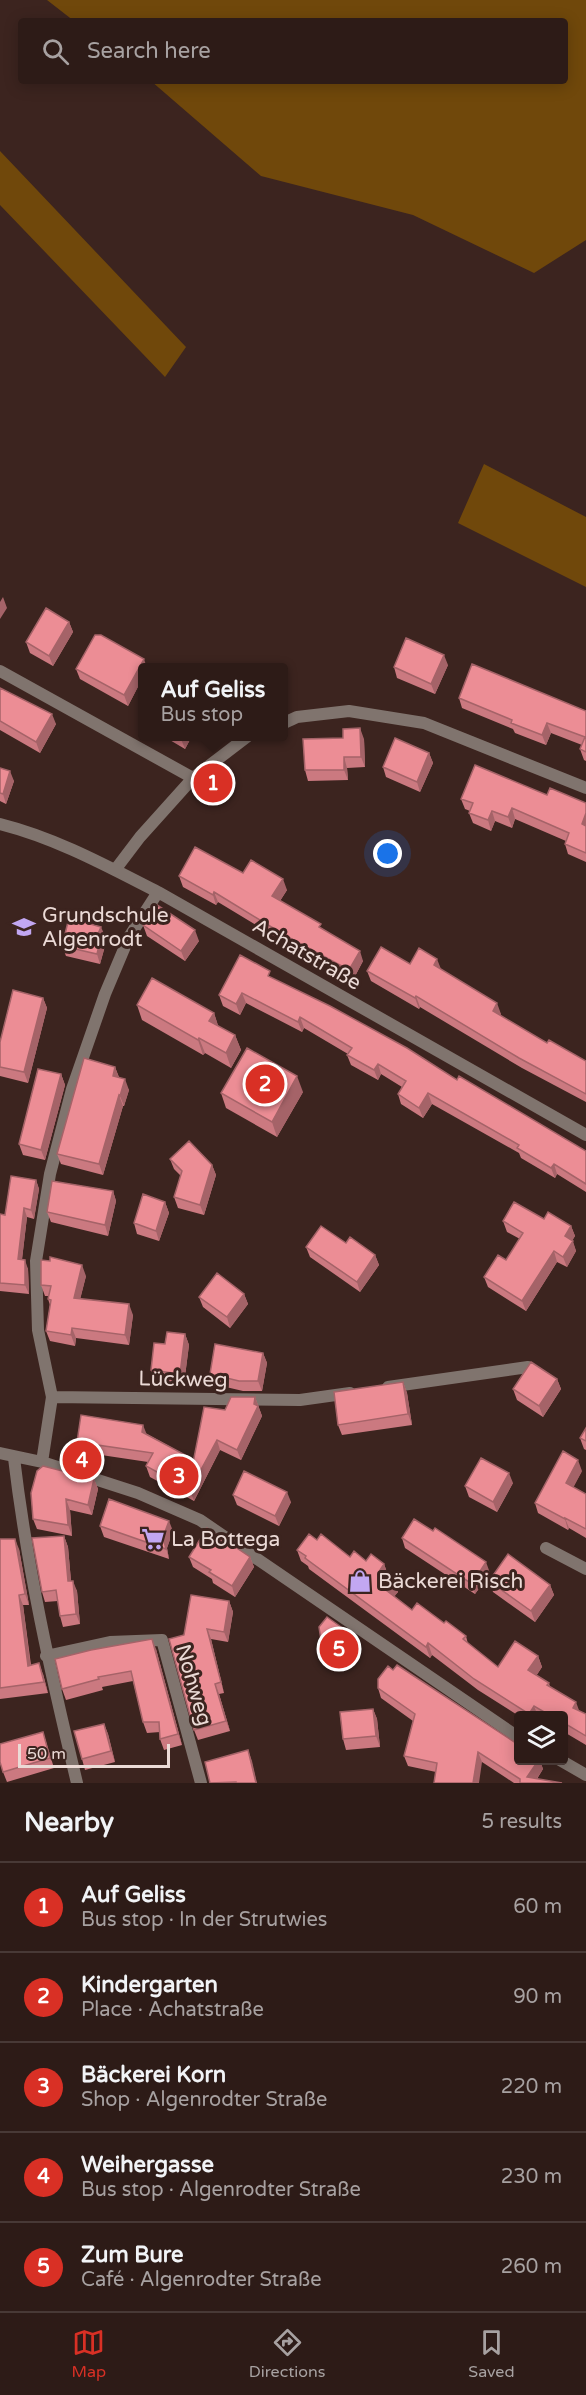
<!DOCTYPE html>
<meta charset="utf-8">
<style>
body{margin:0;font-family:"Varela Round",sans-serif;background:#392824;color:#f1f3f6}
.controls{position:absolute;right:18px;bottom:18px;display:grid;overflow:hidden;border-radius:6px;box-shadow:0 3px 15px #0003}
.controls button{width:54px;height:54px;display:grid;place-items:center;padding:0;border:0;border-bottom:2px solid #483936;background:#2d1b17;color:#f1f3f6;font:30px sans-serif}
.scale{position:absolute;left:18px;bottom:15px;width:152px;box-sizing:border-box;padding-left:6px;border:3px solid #ebdad6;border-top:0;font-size:16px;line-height:21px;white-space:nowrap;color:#ebdad6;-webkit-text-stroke:4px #3c241f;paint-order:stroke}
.you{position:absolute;left:388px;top:854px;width:21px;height:21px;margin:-15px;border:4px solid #fff;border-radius:50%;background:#1a73e8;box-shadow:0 0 0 9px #1a73e833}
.badge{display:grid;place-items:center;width:39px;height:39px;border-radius:50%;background:#d93025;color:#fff;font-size:20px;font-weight:700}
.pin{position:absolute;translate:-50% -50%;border:3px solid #fff;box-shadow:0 2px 6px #0006}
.popup{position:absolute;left:138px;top:663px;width:150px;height:78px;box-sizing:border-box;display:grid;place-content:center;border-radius:6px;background:#2d1b17;filter:drop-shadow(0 2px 4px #0005);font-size:20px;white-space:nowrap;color:#a7a1a1}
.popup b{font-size:22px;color:#f1f3f6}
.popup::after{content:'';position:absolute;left:50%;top:100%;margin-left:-12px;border:12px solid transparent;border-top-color:#2d1b17}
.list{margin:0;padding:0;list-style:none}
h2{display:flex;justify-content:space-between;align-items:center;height:78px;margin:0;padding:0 24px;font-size:26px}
h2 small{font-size:20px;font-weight:400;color:#a7a1a1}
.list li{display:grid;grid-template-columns:39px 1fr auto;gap:18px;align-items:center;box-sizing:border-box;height:90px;padding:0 24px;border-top:2px solid #483936}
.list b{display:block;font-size:22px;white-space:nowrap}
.list p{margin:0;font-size:20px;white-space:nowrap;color:#a7a1a1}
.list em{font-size:20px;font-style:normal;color:#a7a1a1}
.icon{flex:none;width:33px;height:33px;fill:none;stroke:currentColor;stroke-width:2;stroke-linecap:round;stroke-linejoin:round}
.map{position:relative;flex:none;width:586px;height:1783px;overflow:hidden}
.search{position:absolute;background:#2d1b17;box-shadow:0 3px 15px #0003;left:18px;right:18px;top:18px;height:66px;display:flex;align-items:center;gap:15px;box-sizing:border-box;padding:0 21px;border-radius:6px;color:#a7a1a1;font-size:22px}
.sheet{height:528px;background:#2d1b17}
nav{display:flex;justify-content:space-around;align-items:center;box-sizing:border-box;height:84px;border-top:2px solid #483936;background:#2d1b17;font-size:16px;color:#a7a1a1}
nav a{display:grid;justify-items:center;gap:3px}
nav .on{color:#d93025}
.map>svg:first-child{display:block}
</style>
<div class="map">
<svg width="586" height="1783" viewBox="0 0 586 1783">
<rect width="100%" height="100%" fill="#3c241f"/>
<path fill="#70480b" d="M 47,0 L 586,0 L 586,240 L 534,273 L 413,215 L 261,176 L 151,81 L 565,81 L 565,21 L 74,21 Z
M 0,151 L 186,347 L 165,377 L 0,205 Z
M 484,464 L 586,517 L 586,587 L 458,523 Z"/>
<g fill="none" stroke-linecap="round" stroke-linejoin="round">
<path stroke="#80746e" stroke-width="12" d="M 0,671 L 193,778
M 284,723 L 297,717 L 349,711 L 424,723 L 586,788
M 0,824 C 56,838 107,866 158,892 L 586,1135
M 115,870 L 140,837 L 193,778 L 248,736
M 388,1387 L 528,1367
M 52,1397 L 300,1400 L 350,1393
M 0,1453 L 42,1462 L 138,1493 L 200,1520 L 518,1737
M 14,1458 C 27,1568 51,1675 77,1783
M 42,1462 L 52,1397 L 38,1330 L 36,1261 L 50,1174 L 72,1089 L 105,994 L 129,937 L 158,892
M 546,1548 L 586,1569
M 46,1656 L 110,1642 L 162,1640 L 201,1783
M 560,1760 L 586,1775"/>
</g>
<path fill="#cb7980" d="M 69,622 L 73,632 L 53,666 L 30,653 L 26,642 Z
M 448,665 L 435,694 L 397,678 L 394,667 Z
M 142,668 L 142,679 L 128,706 L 80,679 L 76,669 Z
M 0,688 L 56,724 L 40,753 L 0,730 Z
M 459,698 L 586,711 L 586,761 L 584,760 L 580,749 L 582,745 L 551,733 L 546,745 L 515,733 L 513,729 L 462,708 Z
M 163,736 L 192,736 L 185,749 Z
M 364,739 L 365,767 L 347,768 L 348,780 L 308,781 L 305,770 Z
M 429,753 L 433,763 L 420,792 L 386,777 L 383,767 Z
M 0,768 L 14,781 L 6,804 L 0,801 Z
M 547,795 L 586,803 L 586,862 L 568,854 L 565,844 L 566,841 L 515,819 L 512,828 L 495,821 L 491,831 L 473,823 L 469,813 L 470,811 L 465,809 L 461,799 Z
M 243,873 L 287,890 L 280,901 L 323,929 L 363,961 L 353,980 L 292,947 L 218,902 L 216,905 L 183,887 L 179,876 Z
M 143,925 L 199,941 L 185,961 L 147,936 Z
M 105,936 L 103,941 L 105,946 L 100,964 L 66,956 L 62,946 Z
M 410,964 L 441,969 L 501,1014 L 500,1015 L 547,1043 L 586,1061 L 586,1102 L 522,1068 L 420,1007 L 419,1009 L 371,981 L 367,971 Z
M 272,978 L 586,1151 L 586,1192 L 557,1174 L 555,1178 L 521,1158 L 519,1153 L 432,1104 L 423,1118 L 401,1104 L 398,1094 L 402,1087 L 381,1074 L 378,1080 L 351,1065 L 347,1055 L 348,1054 L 304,1028 L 302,1032 L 246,1003 L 240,1015 L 223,1006 L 219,995 Z
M 43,998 L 47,1008 L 28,1083 L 0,1076 L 0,1042 Z
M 137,1005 L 214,1013 L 218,1026 L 235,1035 L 241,1050 L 231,1068 L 205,1053 L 203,1055 L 142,1020 Z
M 115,1067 L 119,1077 L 129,1090 L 124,1106 L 123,1106 L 103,1175 L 61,1164 L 57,1154 Z
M 61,1074 L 65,1085 L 45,1160 L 23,1155 L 19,1144 Z
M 303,1092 L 277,1137 L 226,1108 L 221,1093 Z
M 170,1159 L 212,1165 L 216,1175 L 204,1215 L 178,1208 L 174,1197 L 181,1176 L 174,1169 Z
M 36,1180 L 39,1189 L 34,1219 L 27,1217 L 22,1259 L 28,1269 L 29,1294 L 0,1291 L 0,1214 L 5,1215 Z
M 113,1191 L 116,1201 L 108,1236 L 51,1222 L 47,1212 Z
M 165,1202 L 169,1213 L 159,1241 L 137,1234 L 134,1223 Z
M 544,1219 L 571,1226 L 575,1236 L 572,1240 L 576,1251 L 567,1267 L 557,1262 L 526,1311 L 488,1287 L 484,1277 L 506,1260 L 520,1239 L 507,1232 L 503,1221 Z
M 346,1243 L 375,1255 L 379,1265 L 360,1292 L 310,1257 L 306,1247 Z
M 86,1276 L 80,1299 L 133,1315 L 129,1345 L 76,1338 L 75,1346 L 50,1341 L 46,1331 L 50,1305 L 48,1299 L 49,1296 L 45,1296 L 41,1285 Z
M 244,1294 L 248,1304 L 230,1328 L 203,1307 L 199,1297 Z
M 185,1334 L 189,1345 L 184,1384 L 154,1381 L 151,1370 L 165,1344 Z
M 263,1353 L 267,1363 L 262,1391 L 243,1391 L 213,1384 L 210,1374 Z
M 557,1379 L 561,1389 L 543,1417 L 517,1400 L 513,1389 Z
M 403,1382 L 407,1393 L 412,1425 L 342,1435 L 338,1425 Z
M 255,1397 L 262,1416 L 241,1460 L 220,1450 L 194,1501 L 150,1477 L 146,1466 L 148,1462 L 81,1452 L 77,1442 L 147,1434 L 189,1457 L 191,1462 L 193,1463 L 225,1410 Z
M 586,1428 L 586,1450 L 584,1449 L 580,1438 Z
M 582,1471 L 573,1487 L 586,1494 L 586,1538 L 569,1528 L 568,1530 L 538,1513 L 535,1503 Z
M 94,1479 L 98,1489 L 92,1515 L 70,1510 L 72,1536 L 37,1529 L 33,1519 Z
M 513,1483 L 497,1512 L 469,1497 L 465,1486 Z
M 233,1495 L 291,1502 L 279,1526 L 237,1505 Z
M 100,1526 L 173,1531 L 167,1548 L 169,1559 L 104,1537 Z
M 64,1536 L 68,1547 L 71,1581 L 77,1591 L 80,1624 L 63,1627 L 60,1616 L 58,1601 L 45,1602 L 42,1592 Z
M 402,1538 L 490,1573 L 475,1594 L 405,1548 Z
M 0,1539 L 19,1549 L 29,1605 L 23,1605 L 31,1665 L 43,1674 L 48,1693 L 0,1699 Z
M 317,1540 L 350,1557 L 366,1561 L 384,1564 L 388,1575 L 388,1576 L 398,1592 L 394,1596 L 412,1610 L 444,1623 L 466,1636 L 468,1644 L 498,1667 L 538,1656 L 542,1667 L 536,1676 L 549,1683 L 550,1687 L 579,1711 L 586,1714 L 586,1745 L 564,1732 L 564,1716 L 519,1716 L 478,1690 L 432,1655 L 430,1658 L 309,1569 L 308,1566 L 301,1561 L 297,1550 Z
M 189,1557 L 250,1557 L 254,1567 L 235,1597 L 213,1583 L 212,1579 L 193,1567 Z
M 489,1581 L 550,1585 L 554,1595 L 535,1622 L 493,1592 Z
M 229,1601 L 233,1612 L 228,1642 L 211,1639 L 224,1693 L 219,1694 L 230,1731 L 198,1740 L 194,1730 L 184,1635 Z
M 351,1639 L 358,1652 L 345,1670 L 326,1657 L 322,1647 Z
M 156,1649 L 182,1745 L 164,1750 L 160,1739 L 160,1732 L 147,1733 L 143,1722 L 133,1681 L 102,1687 L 103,1690 L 66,1700 L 62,1689 Z
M 378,1688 L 519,1761 L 540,1761 L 543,1769 L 537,1779 L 562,1783 L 514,1783 L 482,1762 L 436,1772 L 408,1766 L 404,1756 L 413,1721 L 381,1698 Z
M 373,1709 L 377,1719 L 380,1747 L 346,1750 L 343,1739 Z
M 104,1724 L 108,1734 L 115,1762 L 85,1770 L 82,1759 Z
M 43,1732 L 54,1768 L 7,1782 L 3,1772 Z"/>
<path fill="#a56368" d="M 3,597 L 7,608 L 0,619 L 0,602 Z
M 69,622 L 73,632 L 53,666 L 49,656 Z
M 444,655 L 448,665 L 435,694 L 431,684 Z
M 144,659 L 147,668 L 142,668 L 142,679 L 128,706 L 124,695 Z
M 52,714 L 56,724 L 40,753 L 36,742 Z
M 547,723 L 551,733 L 546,745 L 542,735 Z
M 360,728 L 364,739 L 365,767 L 361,757 Z
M 182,736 L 192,736 L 185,749 L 181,739 Z
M 429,753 L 433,763 L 420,792 L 417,782 Z
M 344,757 L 347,768 L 348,780 L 344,770 Z
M 10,771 L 14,781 L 6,804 L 3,794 Z
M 512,808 L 515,819 L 512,828 L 508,817 Z
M 492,811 L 495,821 L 491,831 L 488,820 Z
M 586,813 L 586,833 L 582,824 Z
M 283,879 L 287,890 L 276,907 L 272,896 Z
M 214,892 L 218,902 L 216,905 L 213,895 Z
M 101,927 L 105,936 L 103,941 L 105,946 L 100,964 L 97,954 L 97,936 Z
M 195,930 L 199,941 L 185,961 L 181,951 Z
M 360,951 L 363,961 L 353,980 L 349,970 Z
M 437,959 L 441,969 L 434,965 Z
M 242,993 L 246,1003 L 240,1015 L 236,1004 Z
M 416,996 L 420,1007 L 419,1009 L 415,998 Z
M 43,998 L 47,1008 L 28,1083 L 24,1072 Z
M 497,1003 L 501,1014 L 496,1021 L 493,1011 Z
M 214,1013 L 219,1028 L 209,1021 Z
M 300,1017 L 304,1028 L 302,1032 L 298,1022 Z
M 235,1035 L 241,1050 L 231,1068 L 226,1053 Z
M 199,1038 L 205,1053 L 203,1055 L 198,1040 Z
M 378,1064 L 381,1074 L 378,1080 L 374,1070 Z
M 115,1067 L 119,1078 L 113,1076 Z
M 61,1074 L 65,1085 L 45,1160 L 41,1150 Z
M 297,1076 L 303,1092 L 277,1137 L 272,1122 Z
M 125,1079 L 129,1090 L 124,1106 L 120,1096 Z
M 428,1093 L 432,1104 L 423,1118 L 419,1108 Z
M 119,1095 L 123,1106 L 103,1175 L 99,1164 Z
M 554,1164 L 557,1174 L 555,1178 L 551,1168 Z
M 212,1165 L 216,1175 L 204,1215 L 200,1205 Z
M 36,1180 L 39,1189 L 34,1219 L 31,1210 Z
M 113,1191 L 116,1201 L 108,1236 L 105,1225 Z
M 165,1202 L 169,1213 L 159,1241 L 156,1231 Z
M 24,1208 L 27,1217 L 21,1268 L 18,1259 Z
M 571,1226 L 575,1236 L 569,1247 L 565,1236 Z
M 573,1241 L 576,1251 L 567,1267 L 563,1257 Z
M 554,1251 L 557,1262 L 526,1311 L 522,1301 Z
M 375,1255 L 379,1265 L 360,1292 L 357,1282 Z
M 25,1260 L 28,1269 L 29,1294 L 25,1285 Z
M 82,1265 L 86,1276 L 78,1308 L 74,1298 Z
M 244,1294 L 248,1304 L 230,1328 L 227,1317 Z
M 129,1304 L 133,1315 L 129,1345 L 125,1335 Z
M 72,1328 L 76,1338 L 75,1346 L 71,1335 Z
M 185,1334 L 189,1345 L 184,1384 L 180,1374 Z
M 263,1353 L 267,1363 L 262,1391 L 258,1381 Z
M 557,1379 L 561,1389 L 543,1417 L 539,1406 Z
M 403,1382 L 407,1393 L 412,1425 L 408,1414 Z
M 255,1397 L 262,1416 L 241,1460 L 237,1450 L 254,1404 Z
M 143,1425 L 147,1435 L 142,1432 Z
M 217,1440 L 220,1450 L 194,1501 L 190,1490 Z
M 578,1460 L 582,1471 L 570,1494 L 566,1483 Z
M 509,1473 L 513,1483 L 497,1512 L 493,1502 Z
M 94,1479 L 98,1489 L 92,1515 L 88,1505 Z
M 287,1492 L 291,1502 L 279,1526 L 275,1516 Z
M 66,1499 L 70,1510 L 72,1536 L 68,1525 Z
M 565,1518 L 569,1528 L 568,1530 L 565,1519 Z
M 169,1521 L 173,1531 L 167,1548 L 169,1559 L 163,1537 Z
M 64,1536 L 68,1547 L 72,1592 L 68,1581 Z
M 15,1539 L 19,1549 L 29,1605 L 25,1594 Z
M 250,1557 L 254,1567 L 235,1597 L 232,1586 Z
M 486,1562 L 490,1573 L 475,1594 L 472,1584 Z
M 384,1564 L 388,1575 L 384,1582 L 380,1570 Z
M 393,1580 L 398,1592 L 390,1602 L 386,1590 Z
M 73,1581 L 77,1591 L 80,1624 L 76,1614 Z
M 550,1585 L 554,1595 L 535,1622 L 531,1611 Z
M 19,1595 L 23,1605 L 32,1677 L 28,1666 Z
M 229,1601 L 233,1612 L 228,1642 L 224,1632 Z
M 207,1629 L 211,1639 L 224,1693 L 221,1682 Z
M 152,1639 L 156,1649 L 182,1745 L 178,1734 Z
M 354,1641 L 358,1652 L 345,1670 L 341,1660 Z
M 428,1643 L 432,1655 L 430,1658 L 426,1647 Z
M 538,1656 L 542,1667 L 532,1682 L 528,1670 Z
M 39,1663 L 43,1674 L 48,1693 L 44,1682 Z
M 215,1684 L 219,1694 L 230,1731 L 226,1721 Z
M 576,1702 L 580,1713 L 573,1708 Z
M 534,1706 L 538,1716 L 529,1716 L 529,1714 Z
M 373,1709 L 377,1719 L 380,1747 L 376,1736 Z
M 104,1724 L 108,1734 L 115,1762 L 111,1751 Z
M 248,1750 L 252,1761 L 257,1783 L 256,1783 Z
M 478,1752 L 482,1762 L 479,1783 L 473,1783 Z
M 538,1761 L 540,1761 L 543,1769 L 534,1783 L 527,1777 Z"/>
<path fill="#ec8d95" stroke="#a56368" stroke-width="1.5" d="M 46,608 L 69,622 L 49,656 L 26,642 Z
M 95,635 L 101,635 L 144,659 L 124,695 L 76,669 Z
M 406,638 L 444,655 L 431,684 L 394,667 Z
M 472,664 L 586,711 L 586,752 L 580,749 L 585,737 L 547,723 L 542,735 L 511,723 L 512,720 L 459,698 Z
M 0,688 L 52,714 L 36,742 L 0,721 Z
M 360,728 L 361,757 L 344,757 L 344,770 L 305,770 L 303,739 L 343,738 L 343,729 Z
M 395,738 L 429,753 L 417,782 L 383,767 Z
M 475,765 L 547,795 L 550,788 L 586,803 L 586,813 L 582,824 L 586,826 L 586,853 L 565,844 L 569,833 L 512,808 L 508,817 L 492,811 L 488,820 L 469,813 L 473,803 L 461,799 Z
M 0,768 L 10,771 L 3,794 L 0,793 Z
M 195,847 L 243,873 L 251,860 L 283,879 L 272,896 L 321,924 L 319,927 L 360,951 L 349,970 L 288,937 L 214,892 L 213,895 L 179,876 Z
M 157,905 L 195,930 L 181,951 L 143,925 Z
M 69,918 L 101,927 L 97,936 L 101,937 L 97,954 L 62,946 Z
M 381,947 L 410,964 L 419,948 L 437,959 L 434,965 L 497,1003 L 493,1011 L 547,1043 L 549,1040 L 586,1061 L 586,1094 L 519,1058 L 416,996 L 415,998 L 367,971 Z
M 240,955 L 270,971 L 268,976 L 330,1006 L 407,1048 L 457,1080 L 459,1076 L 586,1151 L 586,1184 L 554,1164 L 551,1168 L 517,1148 L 519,1145 L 428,1093 L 419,1108 L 398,1094 L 406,1081 L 378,1064 L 374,1070 L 347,1055 L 352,1048 L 300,1017 L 298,1022 L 242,993 L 236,1004 L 219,995 Z
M 152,978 L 214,1013 L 209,1021 L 235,1035 L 226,1053 L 199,1038 L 198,1040 L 137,1005 Z
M 13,990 L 43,998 L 24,1072 L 0,1067 L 0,1042 Z
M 247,1048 L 297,1076 L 272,1122 L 221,1093 Z
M 84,1058 L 115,1067 L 113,1076 L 125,1079 L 120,1096 L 119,1095 L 99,1164 L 57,1154 Z
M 38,1069 L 61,1074 L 41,1150 L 19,1144 Z
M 189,1141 L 212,1165 L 200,1205 L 174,1197 L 182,1171 L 170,1159 Z
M 11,1176 L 36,1180 L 31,1210 L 24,1208 L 18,1259 L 25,1260 L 25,1285 L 0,1283 L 0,1214 L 5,1215 Z
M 52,1181 L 113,1191 L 105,1225 L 47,1212 Z
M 143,1194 L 165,1202 L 156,1231 L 134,1223 Z
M 514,1202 L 544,1219 L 548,1212 L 571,1226 L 565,1236 L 573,1241 L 563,1257 L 554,1251 L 522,1301 L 484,1277 L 498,1255 L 506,1260 L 523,1233 L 503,1221 Z
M 321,1226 L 346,1243 L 350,1237 L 375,1255 L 357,1282 L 306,1247 Z
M 50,1257 L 82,1265 L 74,1298 L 129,1304 L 125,1335 L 72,1328 L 71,1335 L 46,1331 L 51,1300 L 48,1299 L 51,1286 L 41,1285 L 41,1260 L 50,1261 Z
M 217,1273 L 244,1294 L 227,1317 L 199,1297 Z
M 167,1332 L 185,1334 L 180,1374 L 151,1370 L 154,1343 L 165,1344 Z
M 215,1344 L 263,1353 L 258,1381 L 239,1381 L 210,1374 Z
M 531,1362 L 557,1379 L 539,1406 L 513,1389 Z
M 403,1382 L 408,1414 L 338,1425 L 334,1392 Z
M 231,1397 L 255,1397 L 254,1404 L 258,1406 L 237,1450 L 217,1440 L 190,1490 L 146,1466 L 153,1453 L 77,1442 L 81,1415 L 143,1425 L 142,1432 L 189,1457 L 188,1459 L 170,1456 L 170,1459 L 193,1463 L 204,1407 L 225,1410 Z
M 586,1428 L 586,1441 L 580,1438 Z
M 563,1451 L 578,1460 L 566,1483 L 586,1494 L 586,1529 L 565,1518 L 565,1519 L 535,1503 Z
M 481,1458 L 509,1473 L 493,1502 L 465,1486 Z
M 43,1466 L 94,1479 L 88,1505 L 66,1499 L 68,1525 L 33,1519 L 31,1493 L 37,1471 Z
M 244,1471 L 287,1492 L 275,1516 L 233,1495 Z
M 109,1499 L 169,1521 L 163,1537 L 166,1549 L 100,1526 Z
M 414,1519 L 433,1531 L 435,1528 L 486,1562 L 472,1584 L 402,1538 Z
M 207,1528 L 250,1557 L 232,1586 L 209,1572 L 211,1570 L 189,1557 Z
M 309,1534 L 317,1540 L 321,1534 L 350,1557 L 354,1551 L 366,1561 L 371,1554 L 384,1564 L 380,1570 L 393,1580 L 386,1590 L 412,1610 L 417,1603 L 444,1623 L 446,1621 L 466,1636 L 463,1639 L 498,1667 L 515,1641 L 538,1656 L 528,1670 L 549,1683 L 547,1685 L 576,1702 L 573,1708 L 586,1714 L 586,1736 L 564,1723 L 564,1716 L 551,1716 L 534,1706 L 529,1714 L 474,1679 L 428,1643 L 426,1647 L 305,1558 L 306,1556 L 297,1550 Z
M 64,1536 L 68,1581 L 73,1581 L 76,1614 L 60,1616 L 56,1590 L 42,1592 L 32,1538 Z
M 0,1539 L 15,1539 L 25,1594 L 19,1595 L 28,1666 L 39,1663 L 44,1682 L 0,1688 Z
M 508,1554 L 550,1585 L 531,1611 L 489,1581 Z
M 191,1595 L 229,1601 L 224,1632 L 207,1629 L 221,1682 L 215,1684 L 226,1721 L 194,1730 L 169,1639 L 184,1635 Z
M 327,1617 L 348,1632 L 346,1636 L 354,1641 L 341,1660 L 322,1647 L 319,1627 Z
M 152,1639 L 178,1734 L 160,1739 L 159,1722 L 143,1722 L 131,1671 L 98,1677 L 99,1679 L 62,1689 L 55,1659 L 91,1650 Z
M 397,1665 L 519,1745 L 519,1761 L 538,1761 L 527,1777 L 562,1783 L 520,1783 L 520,1779 L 478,1752 L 473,1783 L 434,1783 L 437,1763 L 404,1756 L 415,1714 L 378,1688 L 378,1679 L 388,1666 L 393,1670 Z
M 373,1709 L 376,1736 L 343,1739 L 340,1712 Z
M 104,1724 L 111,1751 L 82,1759 L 74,1731 Z
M 43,1732 L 50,1758 L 3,1772 L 0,1762 L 0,1744 Z
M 248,1750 L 256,1783 L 236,1783 L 236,1782 L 210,1783 L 205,1762 Z"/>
<defs>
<g id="school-bare" transform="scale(1.8)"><path d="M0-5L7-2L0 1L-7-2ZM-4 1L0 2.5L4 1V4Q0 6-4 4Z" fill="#c2a7f2" stroke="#3c241f" stroke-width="2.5" paint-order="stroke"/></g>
<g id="supermarket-bare" transform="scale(1.8)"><path d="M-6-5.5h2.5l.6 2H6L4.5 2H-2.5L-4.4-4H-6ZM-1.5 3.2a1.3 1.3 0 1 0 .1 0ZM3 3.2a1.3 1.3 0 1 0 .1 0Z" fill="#c2a7f2" stroke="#3c241f" stroke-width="2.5" paint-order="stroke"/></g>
<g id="shop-bare" transform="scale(1.8)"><path d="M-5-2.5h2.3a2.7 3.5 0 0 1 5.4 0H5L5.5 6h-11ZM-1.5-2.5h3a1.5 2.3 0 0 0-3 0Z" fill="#c2a7f2" stroke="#3c241f" stroke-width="2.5" paint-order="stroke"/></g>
</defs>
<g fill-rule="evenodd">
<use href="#school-bare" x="24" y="927"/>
<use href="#supermarket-bare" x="153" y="1539"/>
<use href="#shop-bare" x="360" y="1581"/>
</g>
<g text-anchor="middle" stroke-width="6" stroke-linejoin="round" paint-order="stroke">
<g font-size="21" fill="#ebdad6" stroke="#3c241f" text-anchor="start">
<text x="42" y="922">Grundschule<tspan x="42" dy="24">Algenrodt</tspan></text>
<text x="171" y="1546">La Bottega</text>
<text x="378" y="1588">Bäckerei Risch</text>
</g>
<g font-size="21" fill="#ebdad6" stroke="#3c241f">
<text transform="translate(307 954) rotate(30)" y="7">Achatstraße</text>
<text transform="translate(183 1379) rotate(1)" y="7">Lückweg</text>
<text transform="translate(194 1685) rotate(74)" y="7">Nohweg</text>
</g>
</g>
</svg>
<div class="controls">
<button><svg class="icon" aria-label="layers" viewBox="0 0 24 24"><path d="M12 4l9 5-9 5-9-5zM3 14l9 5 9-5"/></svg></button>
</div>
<div class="scale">50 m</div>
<div class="you"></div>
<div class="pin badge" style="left:213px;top:783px">1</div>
<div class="popup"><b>Auf Geliss</b>Bus stop</div>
<div class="pin badge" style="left:265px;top:1084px">2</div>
<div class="pin badge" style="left:179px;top:1476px">3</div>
<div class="pin badge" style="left:82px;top:1460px">4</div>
<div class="pin badge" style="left:339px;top:1649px">5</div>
<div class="search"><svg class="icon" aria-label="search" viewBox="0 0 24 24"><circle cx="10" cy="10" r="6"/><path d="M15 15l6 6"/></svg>Search here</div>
</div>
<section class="sheet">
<h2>Nearby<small>5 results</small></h2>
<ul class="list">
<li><span class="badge">1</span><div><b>Auf Geliss</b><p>Bus stop · In der Strutwies</p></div><em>60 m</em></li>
<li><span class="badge">2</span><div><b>Kindergarten</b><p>Place · Achatstraße</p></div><em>90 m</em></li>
<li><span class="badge">3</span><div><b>Bäckerei Korn</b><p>Shop · Algenrodter Straße</p></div><em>220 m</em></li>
<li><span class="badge">4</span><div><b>Weihergasse</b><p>Bus stop · Algenrodter Straße</p></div><em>230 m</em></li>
<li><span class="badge">5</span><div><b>Zum Bure</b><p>Café · Algenrodter Straße</p></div><em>260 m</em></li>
</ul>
</section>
<nav>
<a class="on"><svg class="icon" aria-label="map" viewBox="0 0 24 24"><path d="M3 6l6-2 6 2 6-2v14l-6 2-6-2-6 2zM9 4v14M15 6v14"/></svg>Map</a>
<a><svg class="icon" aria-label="directions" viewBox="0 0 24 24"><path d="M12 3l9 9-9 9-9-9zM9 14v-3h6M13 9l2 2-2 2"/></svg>Directions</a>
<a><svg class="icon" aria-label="saved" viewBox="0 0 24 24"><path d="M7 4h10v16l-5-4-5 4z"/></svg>Saved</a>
</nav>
